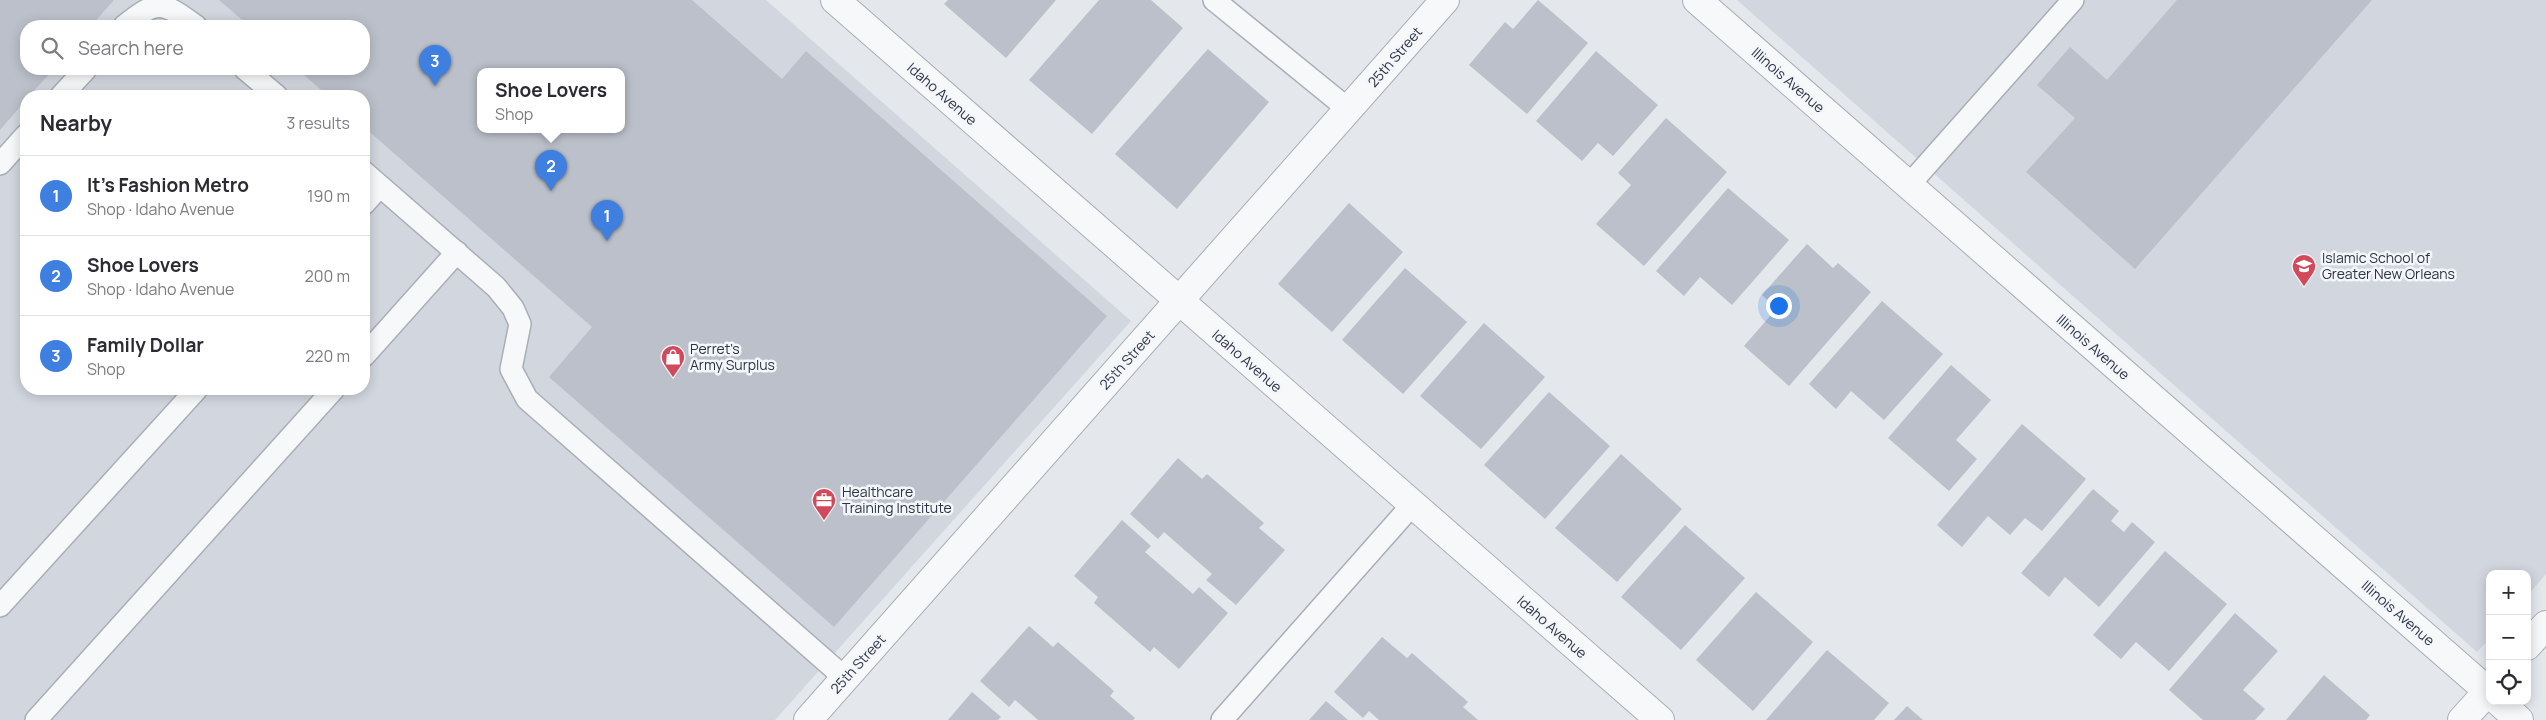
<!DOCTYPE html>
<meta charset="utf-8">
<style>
body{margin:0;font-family:Manrope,sans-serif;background:#f7f7f7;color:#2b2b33}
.controls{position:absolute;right:15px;bottom:15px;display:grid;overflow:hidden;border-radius:10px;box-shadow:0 2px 12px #0003}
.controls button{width:45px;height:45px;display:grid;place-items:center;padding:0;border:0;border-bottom:1px solid #e1e1e2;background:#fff;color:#2b2b33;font:25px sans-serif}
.you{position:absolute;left:1778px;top:305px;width:18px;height:18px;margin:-12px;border:4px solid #fff;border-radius:50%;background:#1a73e8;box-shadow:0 0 0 8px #1a73e833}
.badge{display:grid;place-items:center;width:32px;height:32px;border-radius:50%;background:#2563eb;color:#fff;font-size:16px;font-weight:700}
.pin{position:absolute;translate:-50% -41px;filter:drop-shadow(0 1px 2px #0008)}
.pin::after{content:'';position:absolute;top:26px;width:18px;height:15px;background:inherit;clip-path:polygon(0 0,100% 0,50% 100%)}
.popup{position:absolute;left:477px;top:68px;width:148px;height:65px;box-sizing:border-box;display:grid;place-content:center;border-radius:10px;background:#fff;filter:drop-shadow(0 1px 4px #0005);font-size:16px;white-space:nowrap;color:#7c7c81}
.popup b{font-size:19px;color:#2b2b33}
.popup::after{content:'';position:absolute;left:50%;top:100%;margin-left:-10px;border:10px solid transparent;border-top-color:#fff}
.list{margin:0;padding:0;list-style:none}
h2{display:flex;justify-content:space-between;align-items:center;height:65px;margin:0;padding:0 20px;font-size:21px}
h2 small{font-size:16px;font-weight:400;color:#7c7c81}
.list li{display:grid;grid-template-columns:32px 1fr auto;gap:15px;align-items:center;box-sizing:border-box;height:80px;padding:0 20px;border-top:1px solid #e1e1e2}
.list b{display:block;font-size:19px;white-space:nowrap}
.list p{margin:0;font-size:16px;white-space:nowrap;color:#7c7c81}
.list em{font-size:16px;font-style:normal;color:#7c7c81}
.icon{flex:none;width:28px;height:28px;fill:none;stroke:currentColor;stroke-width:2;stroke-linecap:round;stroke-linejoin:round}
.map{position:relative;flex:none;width:2546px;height:720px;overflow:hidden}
.search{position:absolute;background:#fff;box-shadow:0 2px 12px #0003;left:20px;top:20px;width:350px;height:55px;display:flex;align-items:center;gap:12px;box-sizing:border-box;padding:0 18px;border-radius:20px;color:#7c7c81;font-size:19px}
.panel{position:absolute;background:#fff;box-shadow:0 2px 12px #0003;left:20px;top:90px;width:350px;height:305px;border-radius:20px}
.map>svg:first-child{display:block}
</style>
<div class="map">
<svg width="2546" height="720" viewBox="0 0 2546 720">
<rect width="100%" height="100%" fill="#e4e7ec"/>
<path fill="#d2d6de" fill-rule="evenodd" d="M 0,0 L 766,0 L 1131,321 L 775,720 L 0,720 ZM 26,26 L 364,26 L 364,69 L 26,69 ZM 481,72 L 621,72 L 621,130 L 481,130 ZM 26,96 L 364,96 L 364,389 L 26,389 Z
M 1737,0 L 2546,0 L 2546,574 L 2527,596 L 2527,574 L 2490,574 L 2490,638 L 2477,652 Z"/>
<path fill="#bbc0ca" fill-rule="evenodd" d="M 0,0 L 114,0 L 91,26 L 26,26 L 26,69 L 54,69 L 29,96 L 26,96 L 26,100 L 0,130 Z
M 219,0 L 692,0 L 782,79 L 806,51 L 1107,316 L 834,627 L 549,377 L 592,327 L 364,127 L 364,96 L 328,96 L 297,69 L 364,69 L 364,26 L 249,26 ZM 481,72 L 621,72 L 621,130 L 481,130 Z
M 948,0 L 1056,0 L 1006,58 L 944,4 Z
M 1099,0 L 1151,0 L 1183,28 L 1092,134 L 1029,80 Z
M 1538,0 L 1588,43 L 1527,114 L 1469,65 L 1505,22 L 1513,29 Z
M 2177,0 L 2372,0 L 2135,269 L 2026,172 L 2075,118 L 2037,85 L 2070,47 L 2107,80 Z
M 1208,49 L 1269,102 L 1177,209 L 1115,154 Z
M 1596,51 L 1658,105 L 1613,156 L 1598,143 L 1582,161 L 1536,121 Z
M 1666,118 L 1727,172 L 1644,266 L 1596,224 L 1631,185 L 1618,173 Z
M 1728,188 L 1789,240 L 1732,305 L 1700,277 L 1684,296 L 1656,271 Z
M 1349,203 L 1403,252 L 1332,332 L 1278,284 Z
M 1807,244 L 1833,268 L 1838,263 L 1871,292 L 1789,386 L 1744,346 L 1777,308 L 1762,295 Z
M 1405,268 L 1467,322 L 1403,394 L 1342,340 Z
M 1882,301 L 1943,354 L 1884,420 L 1851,391 L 1836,409 L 1809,384 Z
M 1484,323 L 1545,377 L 1481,449 L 1420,396 Z
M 1951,365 L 1991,400 L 1956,440 L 1977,459 L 1949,491 L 1888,438 Z
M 1549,392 L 1610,446 L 1545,519 L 1484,465 Z
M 2022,424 L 2086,479 L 2042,531 L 2025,518 L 2010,535 L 1988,516 L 1962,547 L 1937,525 Z
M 1621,454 L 1682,509 L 1617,582 L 1555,528 Z
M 1178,458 L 1202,479 L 1207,474 L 1264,523 L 1259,528 L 1285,550 L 1236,605 L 1206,580 L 1212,574 L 1164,532 L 1158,539 L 1130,514 Z
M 2093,489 L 2119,511 L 2111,521 L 2124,532 L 2132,522 L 2155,542 L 2099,607 L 2065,577 L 2049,597 L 2021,573 Z
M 1122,520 L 1151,546 L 1145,552 L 1193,594 L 1199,587 L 1228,613 L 1179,669 L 1154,647 L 1150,652 L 1094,603 L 1098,597 L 1074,576 Z
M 1685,525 L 1745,578 L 1681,650 L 1621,597 Z
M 2165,551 L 2227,604 L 2169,671 L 2136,642 L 2121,659 L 2093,635 Z
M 1756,592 L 1813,642 L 1753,711 L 1696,660 Z
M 2235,613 L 2278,651 L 2243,690 L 2265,709 L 2255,720 L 2203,720 L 2169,690 Z
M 1029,626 L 1053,647 L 1058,642 L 1114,691 L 1110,696 L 1135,718 L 1133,720 L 1038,720 L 1015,700 L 1009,707 L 980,681 Z
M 1382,637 L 1407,658 L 1412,653 L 1468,702 L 1463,707 L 1478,720 L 1379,720 L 1369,711 L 1363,718 L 1334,692 Z
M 1827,650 L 1889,703 L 1874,720 L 1766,720 Z
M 2324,675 L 2370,715 L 2366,720 L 2286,720 Z
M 972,692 L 1001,717 L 998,720 L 948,720 Z
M 1326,701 L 1348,720 L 1309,720 Z
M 1907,706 L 1923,720 L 1894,720 Z"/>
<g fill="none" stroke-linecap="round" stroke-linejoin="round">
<g stroke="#a9aeb7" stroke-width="24">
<path id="lane" d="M 1214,0 L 1348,109
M 124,26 C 157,0 161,0 196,26
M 245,69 L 277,96
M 61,96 L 86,69
M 0,164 L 26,135
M 364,172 L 496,287 L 513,308 L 520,324 L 511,369 L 527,399 L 845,678
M 1908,186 L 2073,0
M 364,204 L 380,186
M 364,356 L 457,252
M 0,606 L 197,389
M 36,720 L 334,389
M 1222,720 L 1412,505"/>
</g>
<g stroke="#a9aeb7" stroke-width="30">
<path id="street" d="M 835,0 L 1660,720
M 1697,0 L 2490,693
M 2527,646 L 2546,625
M 2498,701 L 2519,720
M 808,720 L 1445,0
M 2462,720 L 2490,689"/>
</g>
<use href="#lane" stroke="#f7f8fa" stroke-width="21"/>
<use href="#street" stroke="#f7f8fa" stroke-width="28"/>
</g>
<defs>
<g id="school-pin" transform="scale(1.25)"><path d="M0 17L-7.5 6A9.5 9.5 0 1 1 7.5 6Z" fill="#d1495b" stroke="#f4f6f9"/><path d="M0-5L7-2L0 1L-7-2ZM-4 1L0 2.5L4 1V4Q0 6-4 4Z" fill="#fff"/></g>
<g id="shop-pin" transform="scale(1.25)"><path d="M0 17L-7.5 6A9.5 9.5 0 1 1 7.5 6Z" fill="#d1495b" stroke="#f4f6f9"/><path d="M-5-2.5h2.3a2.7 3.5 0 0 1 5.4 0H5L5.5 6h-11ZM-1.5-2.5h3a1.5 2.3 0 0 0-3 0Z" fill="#fff"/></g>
<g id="office-pin" transform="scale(1.25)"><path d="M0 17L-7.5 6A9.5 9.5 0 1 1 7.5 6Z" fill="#d1495b" stroke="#f4f6f9"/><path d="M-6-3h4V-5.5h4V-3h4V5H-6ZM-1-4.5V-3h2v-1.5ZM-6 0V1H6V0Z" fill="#fff"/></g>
</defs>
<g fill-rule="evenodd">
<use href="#school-pin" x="2304" y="266"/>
<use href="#shop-pin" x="673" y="357"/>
<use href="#office-pin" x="824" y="500"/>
</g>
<g text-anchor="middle" stroke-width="5" stroke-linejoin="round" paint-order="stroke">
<g font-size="14" fill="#2b3445" stroke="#f4f6f9">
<text transform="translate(1395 57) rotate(-49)" y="5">25th Street</text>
<text transform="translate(1788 80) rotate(41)" y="5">Illinois Avenue</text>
<text transform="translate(942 94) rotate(41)" y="5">Idaho Avenue</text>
<text transform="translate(2093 347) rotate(41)" y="5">Illinois Avenue</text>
<text transform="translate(1127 360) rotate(-48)" y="5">25th Street</text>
<text transform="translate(1247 361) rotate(41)" y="5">Idaho Avenue</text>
<text transform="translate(2398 613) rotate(41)" y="5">Illinois Avenue</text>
<text transform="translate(1552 627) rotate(41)" y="5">Idaho Avenue</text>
<text transform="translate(858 664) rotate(-48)" y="5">25th Street</text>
</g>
<g font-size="14" fill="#2b3445" stroke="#f4f6f9" text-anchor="start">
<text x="2322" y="263">Islamic School of<tspan x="2322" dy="16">Greater New Orleans</tspan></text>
<text x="690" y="354">Perret's<tspan x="690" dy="16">Army Surplus</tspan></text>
<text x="842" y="497">Healthcare<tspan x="842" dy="16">Training Institute</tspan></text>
</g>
</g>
</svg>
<div class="controls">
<button>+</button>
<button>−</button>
<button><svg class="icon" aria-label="locate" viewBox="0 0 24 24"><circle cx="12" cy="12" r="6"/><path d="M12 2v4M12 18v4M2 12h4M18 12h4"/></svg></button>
</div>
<div class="you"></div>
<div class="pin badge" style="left:607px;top:241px;background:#3f7fe0">1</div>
<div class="pin badge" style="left:551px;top:191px;background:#3f7fe0">2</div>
<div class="popup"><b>Shoe Lovers</b>Shop</div>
<div class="pin badge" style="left:435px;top:86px;background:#3f7fe0">3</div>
<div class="search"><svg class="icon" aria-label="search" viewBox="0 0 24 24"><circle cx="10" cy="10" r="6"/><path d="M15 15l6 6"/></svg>Search here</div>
<section class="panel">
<h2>Nearby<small>3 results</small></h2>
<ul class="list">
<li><span class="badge" style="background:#3f7fe0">1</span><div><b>It's Fashion Metro</b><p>Shop · Idaho Avenue</p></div><em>190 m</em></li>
<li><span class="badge" style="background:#3f7fe0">2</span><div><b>Shoe Lovers</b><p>Shop · Idaho Avenue</p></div><em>200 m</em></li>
<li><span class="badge" style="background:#3f7fe0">3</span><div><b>Family Dollar</b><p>Shop</p></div><em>220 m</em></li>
</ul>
</section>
</div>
